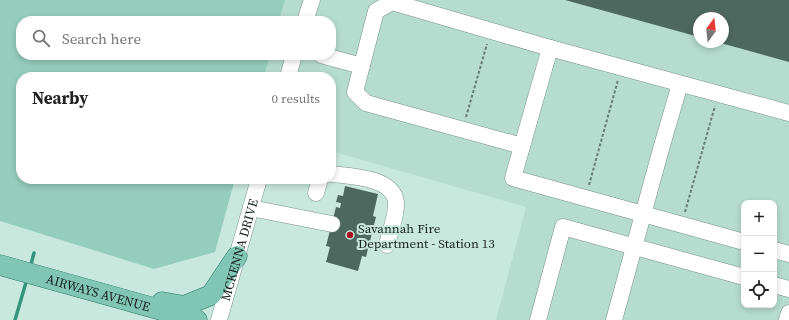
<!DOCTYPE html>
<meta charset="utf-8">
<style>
body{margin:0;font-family:"Source Serif 4",serif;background:#f2f2f2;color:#222}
.controls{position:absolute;right:12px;bottom:12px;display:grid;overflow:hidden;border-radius:8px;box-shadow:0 2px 6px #0003}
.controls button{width:36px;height:36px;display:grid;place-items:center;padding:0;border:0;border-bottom:1px solid #e0e0e0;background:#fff;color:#222;font:20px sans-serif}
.compass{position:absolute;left:693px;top:12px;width:36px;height:36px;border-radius:50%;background:#fff;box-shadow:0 2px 6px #0003;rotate:15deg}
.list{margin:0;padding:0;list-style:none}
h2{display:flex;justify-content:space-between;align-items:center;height:52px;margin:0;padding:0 16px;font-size:17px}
h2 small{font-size:13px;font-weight:400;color:#767676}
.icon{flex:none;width:22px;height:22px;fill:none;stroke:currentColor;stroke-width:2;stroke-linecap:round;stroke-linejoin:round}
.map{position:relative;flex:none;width:789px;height:320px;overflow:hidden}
.search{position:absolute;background:#fff;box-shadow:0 2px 6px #0003;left:16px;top:16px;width:320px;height:44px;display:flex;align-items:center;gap:10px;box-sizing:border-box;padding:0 14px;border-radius:16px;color:#767676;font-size:15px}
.panel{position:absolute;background:#fff;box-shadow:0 2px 6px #0003;left:16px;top:72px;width:320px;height:112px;border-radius:16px}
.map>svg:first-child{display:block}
</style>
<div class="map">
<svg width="789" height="320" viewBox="0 0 789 320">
<rect width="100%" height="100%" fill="#c9e8dd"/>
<path fill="#b6dccf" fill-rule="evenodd" d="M 285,0 L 789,0 L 789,320 L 496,320 L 526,207 L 331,151 L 331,77 L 264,77 L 270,55 L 331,55 L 331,21 L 279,21 ZM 699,18 L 723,18 L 723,42 L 699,42 ZM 744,203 L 774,203 L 774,305 L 744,305 Z"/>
<path fill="#95cdbc" d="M 0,0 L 285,0 L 279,21 L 21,21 L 21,55 L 270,55 L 264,77 L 21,77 L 21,179 L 235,179 L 215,252 L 154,269 L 0,221 Z"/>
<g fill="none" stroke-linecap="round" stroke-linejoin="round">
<path stroke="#33957c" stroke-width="3.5" d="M 30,268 L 34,253
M 15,320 L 27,279"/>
</g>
<path fill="#4d685f" d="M 565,0 L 789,0 L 789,62 L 717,42 L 723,42 L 723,18 L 699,18 L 699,37 Z
M 345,186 L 378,194 L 373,216 L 376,217 L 366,257 L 362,256 L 358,271 L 326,262 L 330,247 L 326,246 L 336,207 L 340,208 L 341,203 L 336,202 L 338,195 L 343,196 Z"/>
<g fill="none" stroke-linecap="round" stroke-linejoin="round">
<g stroke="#769289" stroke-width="17">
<g id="minor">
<path d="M 305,21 L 312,0"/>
<path d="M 550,48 L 513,178 L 744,242"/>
<path d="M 321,55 L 362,66"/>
<path d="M 288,77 L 294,55"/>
<path d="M 522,146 L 366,103 L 355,92 L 376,11 L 392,2 L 550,48 L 789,113"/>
<path d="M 331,174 C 350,176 393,177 396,202 C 397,215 390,231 387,245"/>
<path d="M 316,193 L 320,179"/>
<path d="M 251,208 L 332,224"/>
<path d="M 774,250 L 789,254"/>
<path d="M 774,285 L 789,289"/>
<path id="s1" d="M 219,320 L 259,179"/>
<path d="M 538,320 L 563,227 L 744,277"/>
<path d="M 614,320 L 661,149 L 680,84"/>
<path d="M 787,320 L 789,313"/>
</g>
</g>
<g stroke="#257461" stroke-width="21">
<g id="major">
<path id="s2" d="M 0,265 L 197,320"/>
<path d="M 162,302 L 184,306 L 211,295 L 237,256"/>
</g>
</g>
<path stroke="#697d76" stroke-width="2" stroke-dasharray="3 2" stroke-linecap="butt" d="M 466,117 L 487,44
M 589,185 L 618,80
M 685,212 L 715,106"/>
<use href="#minor" stroke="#fff" stroke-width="16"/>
<use href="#major" stroke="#81c6b5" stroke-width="20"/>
</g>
<circle fill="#a70f24" stroke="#c9e8dd" stroke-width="1.5" cx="350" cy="235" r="4"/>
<g text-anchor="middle" stroke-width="4" stroke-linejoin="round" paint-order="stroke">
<g font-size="13" fill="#17231f" stroke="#c9e8dd" text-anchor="start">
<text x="358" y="233">Savannah Fire<tspan x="358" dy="15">Department - Station 13</tspan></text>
</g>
<g font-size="13" fill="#17231f" stroke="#c9e8dd">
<text dy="5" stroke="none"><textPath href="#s1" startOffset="73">MCKENNA DRIVE</textPath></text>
<text dy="5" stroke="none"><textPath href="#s2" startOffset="102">AIRWAYS AVENUE</textPath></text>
</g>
</g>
</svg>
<div class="controls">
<button>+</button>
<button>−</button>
<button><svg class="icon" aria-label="locate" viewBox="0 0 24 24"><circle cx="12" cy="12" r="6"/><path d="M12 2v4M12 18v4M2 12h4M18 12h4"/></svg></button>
</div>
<svg class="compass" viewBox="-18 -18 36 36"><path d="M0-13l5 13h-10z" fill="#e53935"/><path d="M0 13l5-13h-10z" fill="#767676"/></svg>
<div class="search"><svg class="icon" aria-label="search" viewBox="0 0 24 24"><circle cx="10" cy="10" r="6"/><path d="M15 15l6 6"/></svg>Search here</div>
<section class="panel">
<h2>Nearby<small>0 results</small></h2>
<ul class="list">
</ul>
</section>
</div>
